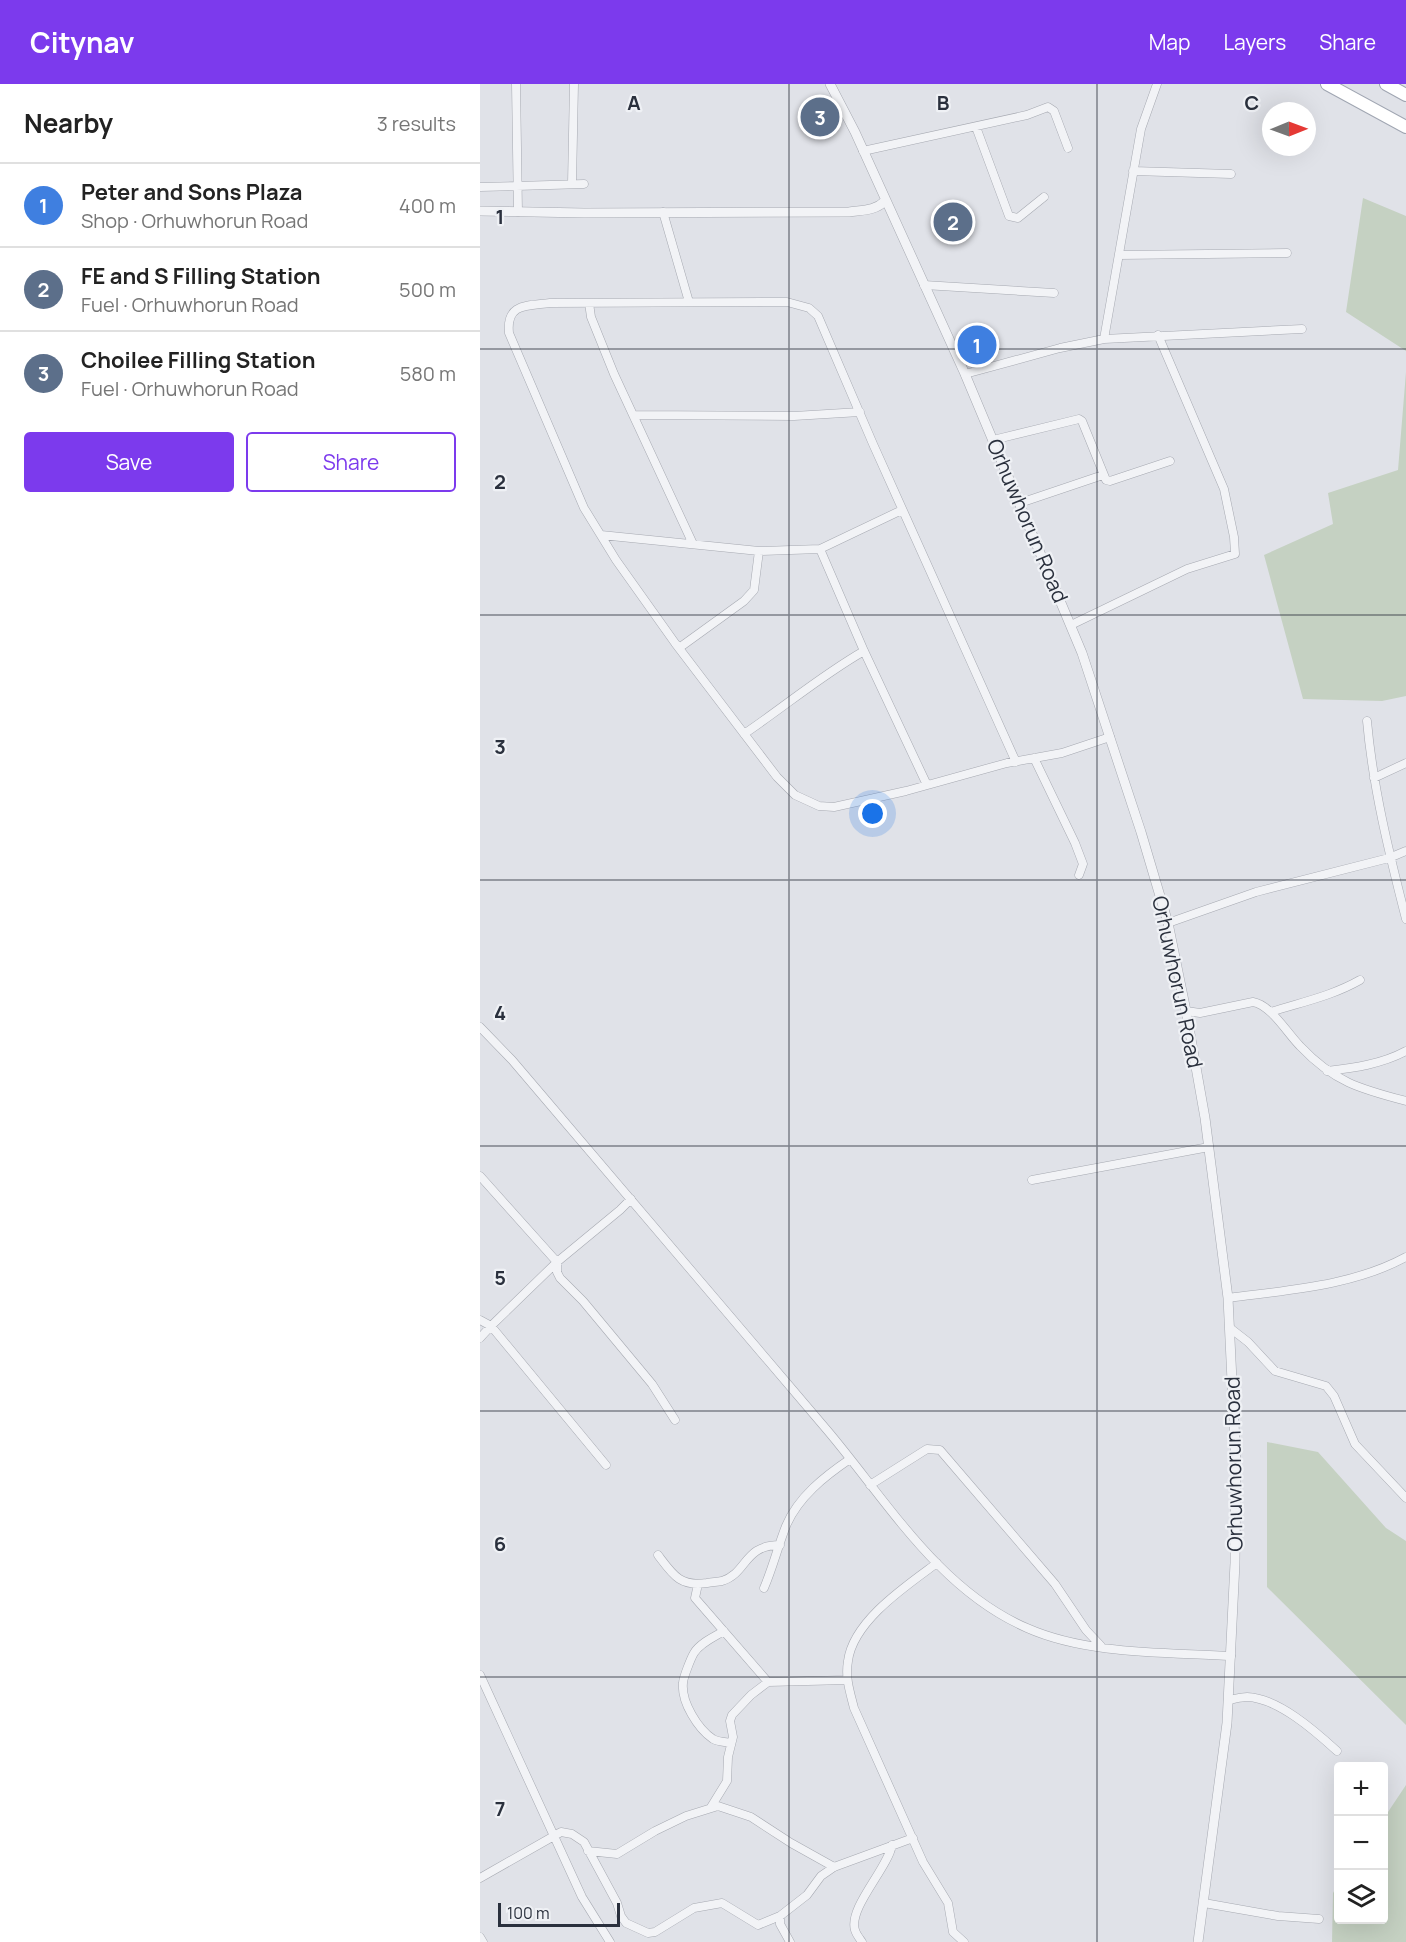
<!DOCTYPE html>
<meta charset="utf-8">
<style>
body{margin:0;font-family:Manrope,sans-serif;background:#f6f6f6;color:#222}
.controls{position:absolute;right:18px;bottom:18px;display:grid;overflow:hidden;border-radius:6px;box-shadow:0 6px 24px #0002}
.controls button{width:54px;height:54px;display:grid;place-items:center;padding:0;border:0;border-bottom:2px solid #e0e0e0;background:#fff;color:#222;font:30px sans-serif}
.compass{position:absolute;left:782px;top:18px;width:54px;height:54px;border-radius:50%;background:#fff;box-shadow:0 6px 24px #0002;rotate:89deg}
.scale{position:absolute;left:18px;bottom:15px;width:122px;box-sizing:border-box;padding-left:6px;border:3px solid #2a303d;border-top:0;font-size:16px;line-height:21px;white-space:nowrap;color:#2a303d;-webkit-text-stroke:4px #eff1f5;paint-order:stroke}
.you{position:absolute;left:393px;top:730px;width:21px;height:21px;margin:-15px;border:4px solid #fff;border-radius:50%;background:#1a73e8;box-shadow:0 0 0 9px #1a73e833}
.badge{display:grid;place-items:center;width:39px;height:39px;border-radius:50%;background:#7c3aed;color:#fff;font-size:20px;font-weight:700}
.pin{position:absolute;translate:-50% -50%;border:3px solid #fff;box-shadow:0 2px 6px #0006}
.list{margin:0;padding:0;list-style:none}
h2{display:flex;justify-content:space-between;align-items:center;height:78px;margin:0;padding:0 24px;font-size:26px}
h2 small{font-size:20px;font-weight:400;color:#767676}
.list li{display:grid;grid-template-columns:39px 1fr auto;gap:18px;align-items:center;box-sizing:border-box;height:84px;padding:0 24px;border-top:2px solid #e0e0e0}
.list b{display:block;font-size:22px;white-space:nowrap}
.list p{margin:0;font-size:20px;white-space:nowrap;color:#767676}
.list em{font-size:20px;font-style:normal;color:#767676}
.actions{display:flex;gap:12px;padding:18px 24px}
.actions a{flex:1;padding:14px 0;border:2px solid #7c3aed;border-radius:6px;text-align:center;font-size:21px;color:#7c3aed}
.actions .main{background:#7c3aed;color:#fff}
.icon{flex:none;width:33px;height:33px;fill:none;stroke:currentColor;stroke-width:2;stroke-linecap:round;stroke-linejoin:round}
.map{position:relative;flex:none;width:926px;height:1858px;overflow:hidden}
header{display:flex;align-items:center;gap:36px;box-sizing:border-box;height:84px;padding:0 30px;background:#7c3aed;color:#fff}
header strong{font-size:28px}
nav{display:flex;gap:33px;margin-inline-start:auto;font-size:21px}
main{display:flex}
aside{flex:1;background:#fff}
.map>svg:first-child{display:block}
</style>
<header>
<strong>Citynav</strong>
<nav><a>Map</a><a>Layers</a><a>Share</a></nav>
</header>
<main>
<aside>
<h2>Nearby<small>3 results</small></h2>
<ul class="list">
<li><span class="badge" style="background:#3f7fe0">1</span><div><b>Peter and Sons Plaza</b><p>Shop · Orhuwhorun Road</p></div><em>400 m</em></li>
<li><span class="badge" style="background:#5c6f8a">2</span><div><b>FE and S Filling Station</b><p>Fuel · Orhuwhorun Road</p></div><em>500 m</em></li>
<li><span class="badge" style="background:#5c6f8a">3</span><div><b>Choilee Filling Station</b><p>Fuel · Orhuwhorun Road</p></div><em>580 m</em></li>
</ul>
<div class="actions"><a class="main">Save</a><a>Share</a></div>
</aside>
<div class="map">
<svg width="926" height="1858" viewBox="0 0 926 1858">
<rect width="100%" height="100%" fill="#e0e2e8"/>
<path fill="#c5d1c2" d="M 883,114 L 926,132 L 926,267 L 866,228 Z
M 926,288 L 926,612 L 902,617 L 823,615 L 784,471 L 853,440 L 848,409 L 918,386 Z
M 787,1358 L 838,1368 L 906,1444 L 926,1457 L 926,1641 L 787,1503 Z
M 926,1701 L 926,1858 L 852,1858 L 853,1809 L 858,1800 L 858,1836 L 904,1836 L 904,1734 Z"/>
<g fill="none" stroke-linecap="round" stroke-linejoin="round">
<g stroke="#a6a9b1" stroke-width="9">
<path id="minor" d="M 36,0 L 38,128
M 496,43 L 529,132 L 538,134 L 564,113
M 383,67 L 547,31 L 568,23 L 574,27 L 588,64
M 653,87 L 751,90
M 92,100 L 94,0
M 0,103 L 104,100
M 183,128 L 209,218
M 639,171 L 807,169
M 444,201 L 574,209
M 109,219 L 111,233 L 134,290 L 213,460
M 624,255 L 661,45 L 677,0
M 485,290 L 580,264 L 624,255 L 822,245
M 154,331 L 314,332 L 380,328
M 513,356 L 599,335 L 602,337 L 626,396 L 630,397 L 690,377
M 540,419 L 623,391
M 121,451 L 279,467 L 340,465 L 422,426
M 340,465 L 384,567 L 447,701
M 591,541 L 707,485 L 755,470 L 754,453 L 744,405 L 678,251
M 199,564 L 264,517 L 274,506 L 279,467
M 887,637 C 893,704 909,769 926,835
M 264,650 C 304,623 342,591 384,567
M 554,674 L 595,759 L 603,780 L 599,791
M 536,678 L 393,360 L 338,232 L 329,224 L 307,218 L 70,219 C 47,222 26,219 29,249 L 104,424 L 136,476 L 195,559 L 297,693 L 315,711 L 339,722 L 354,723 L 426,707 L 527,679 L 582,669 L 630,653
M 894,694 L 926,679
M 688,839 L 776,808 L 909,774 L 926,767
M 706,927 L 720,929 L 773,918 C 791,921 807,949 820,962 C 854,998 880,1005 926,1017
M 791,928 C 822,918 852,912 880,896
M 0,943 L 32,976 C 137,1099 242,1222 347,1346 C 407,1417 459,1506 547,1544 C 608,1571 686,1568 751,1572
M 847,987 C 874,984 902,980 926,967
M 0,1092 L 77,1178 L 77,1188 L 80,1194 L 103,1217 L 172,1300 L 195,1336
M 552,1096 L 729,1063
M 748,1214 C 807,1206 873,1202 926,1173
M 0,1236 L 11,1242 L 77,1178 L 140,1126 L 151,1115
M 750,1244 L 768,1258 L 795,1287 L 846,1302 L 854,1312 L 875,1360 L 926,1414
M 0,1254 L 11,1242 L 126,1381
M 390,1401 L 447,1365 L 460,1366 L 575,1500 L 606,1546 L 621,1562
M 178,1471 C 193,1491 200,1503 227,1499 C 232,1498 237,1498 242,1497 C 268,1489 263,1461 300,1461
M 457,1479 C 426,1502 373,1537 368,1577 C 365,1594 370,1608 374,1624 L 443,1778 L 468,1819 L 473,1848 L 484,1858
M 218,1500 L 215,1514 L 288,1598
M 284,1504 C 293,1483 298,1462 306,1442 C 318,1413 345,1392 370,1375
M 244,1547 C 234,1553 220,1559 214,1569 C 211,1574 203,1594 203,1599 C 201,1618 218,1645 233,1655 C 238,1658 246,1658 251,1659
M 0,1591 L 102,1813 L 130,1858
M 748,1616 C 755,1615 761,1613 767,1613 C 798,1614 835,1647 857,1667
M 231,1723 L 247,1697 L 248,1673 L 253,1653 L 250,1637 L 252,1631 L 271,1611 L 288,1598 L 367,1596
M 108,1767 L 137,1770 L 175,1747 L 206,1732 L 238,1722 L 271,1733 L 311,1759 L 354,1783
M 0,1794 L 81,1748 L 92,1750 L 104,1758 L 137,1819 L 141,1832 L 146,1839 L 168,1849 L 175,1848 L 214,1824 L 242,1819 L 278,1841 L 300,1832 L 327,1811 L 341,1792 L 354,1783 L 433,1754
M 724,1819 L 798,1832 L 839,1835
M 300,1832 L 300,1840 L 310,1858
M 0,1853 L 3,1858
M 382,1858 C 380,1855 376,1850 375,1846 C 368,1824 408,1784 412,1761"/>
</g>
<g stroke="#a6a9b1" stroke-width="10">
<path id="tertiary" d="M 350,0 L 375,48 L 485,290 L 602,569 L 661,748 L 688,839 L 706,927 L 725,1034 L 748,1214 L 756,1380 L 755,1479 L 747,1639 L 718,1858
M 0,127 L 104,129 L 369,128 C 382,126 395,127 405,117"/>
</g>
<g stroke="#a0a6b2" stroke-width="14">
<path id="primary" d="M 847,0 L 926,43
M 906,0 L 926,11"/>
</g>
<use href="#minor" stroke="#f2f3f6" stroke-width="8"/>
<use href="#tertiary" stroke="#f2f3f6" stroke-width="9"/>
<use href="#primary" stroke="#fff" stroke-width="12"/>
</g>
<path fill="none" stroke="#2a303d" stroke-width="1.5" stroke-opacity="0.55" d="M 309,0 L 309,1858M 617,0 L 617,1858M 0,265 L 926,265M 0,531 L 926,531M 0,796 L 926,796M 0,1062 L 926,1062M 0,1327 L 926,1327M 0,1593 L 926,1593"/>
<g text-anchor="middle" stroke-width="4.5" stroke-linejoin="round" paint-order="stroke">
<g font-size="21" fill="#2a303d" stroke="#eff1f5">
<text transform="translate(547 437) rotate(67)" y="7">Orhuwhorun Road</text>
<text transform="translate(697 898) rotate(78)" y="7">Orhuwhorun Road</text>
<text transform="translate(754 1380) rotate(-91)" y="7">Orhuwhorun Road</text>
</g>
</g>
<g font-size="20" text-anchor="middle" font-weight="bold" fill="#2a303d" stroke="#eff1f5" stroke-width="4.5" stroke-linejoin="round" paint-order="stroke">
<text x="154" y="26">A</text>
<text x="463" y="26">B</text>
<text x="772" y="26">C</text>
<text x="20" y="140">1</text>
<text x="20" y="405">2</text>
<text x="20" y="670">3</text>
<text x="20" y="936">4</text>
<text x="20" y="1201">5</text>
<text x="20" y="1467">6</text>
<text x="20" y="1732">7</text>
</g>
</svg>
<div class="controls">
<button>+</button>
<button>−</button>
<button><svg class="icon" aria-label="layers" viewBox="0 0 24 24"><path d="M12 4l9 5-9 5-9-5zM3 14l9 5 9-5"/></svg></button>
</div>
<svg class="compass" viewBox="-18 -18 36 36"><path d="M0-13l5 13h-10z" fill="#e53935"/><path d="M0 13l5-13h-10z" fill="#767676"/></svg>
<div class="scale">100 m</div>
<div class="you"></div>
<div class="pin badge" style="left:497px;top:261px;background:#3f7fe0">1</div>
<div class="pin badge" style="left:473px;top:138px;background:#5c6f8a">2</div>
<div class="pin badge" style="left:340px;top:33px;background:#5c6f8a">3</div>
</div>
</main>
